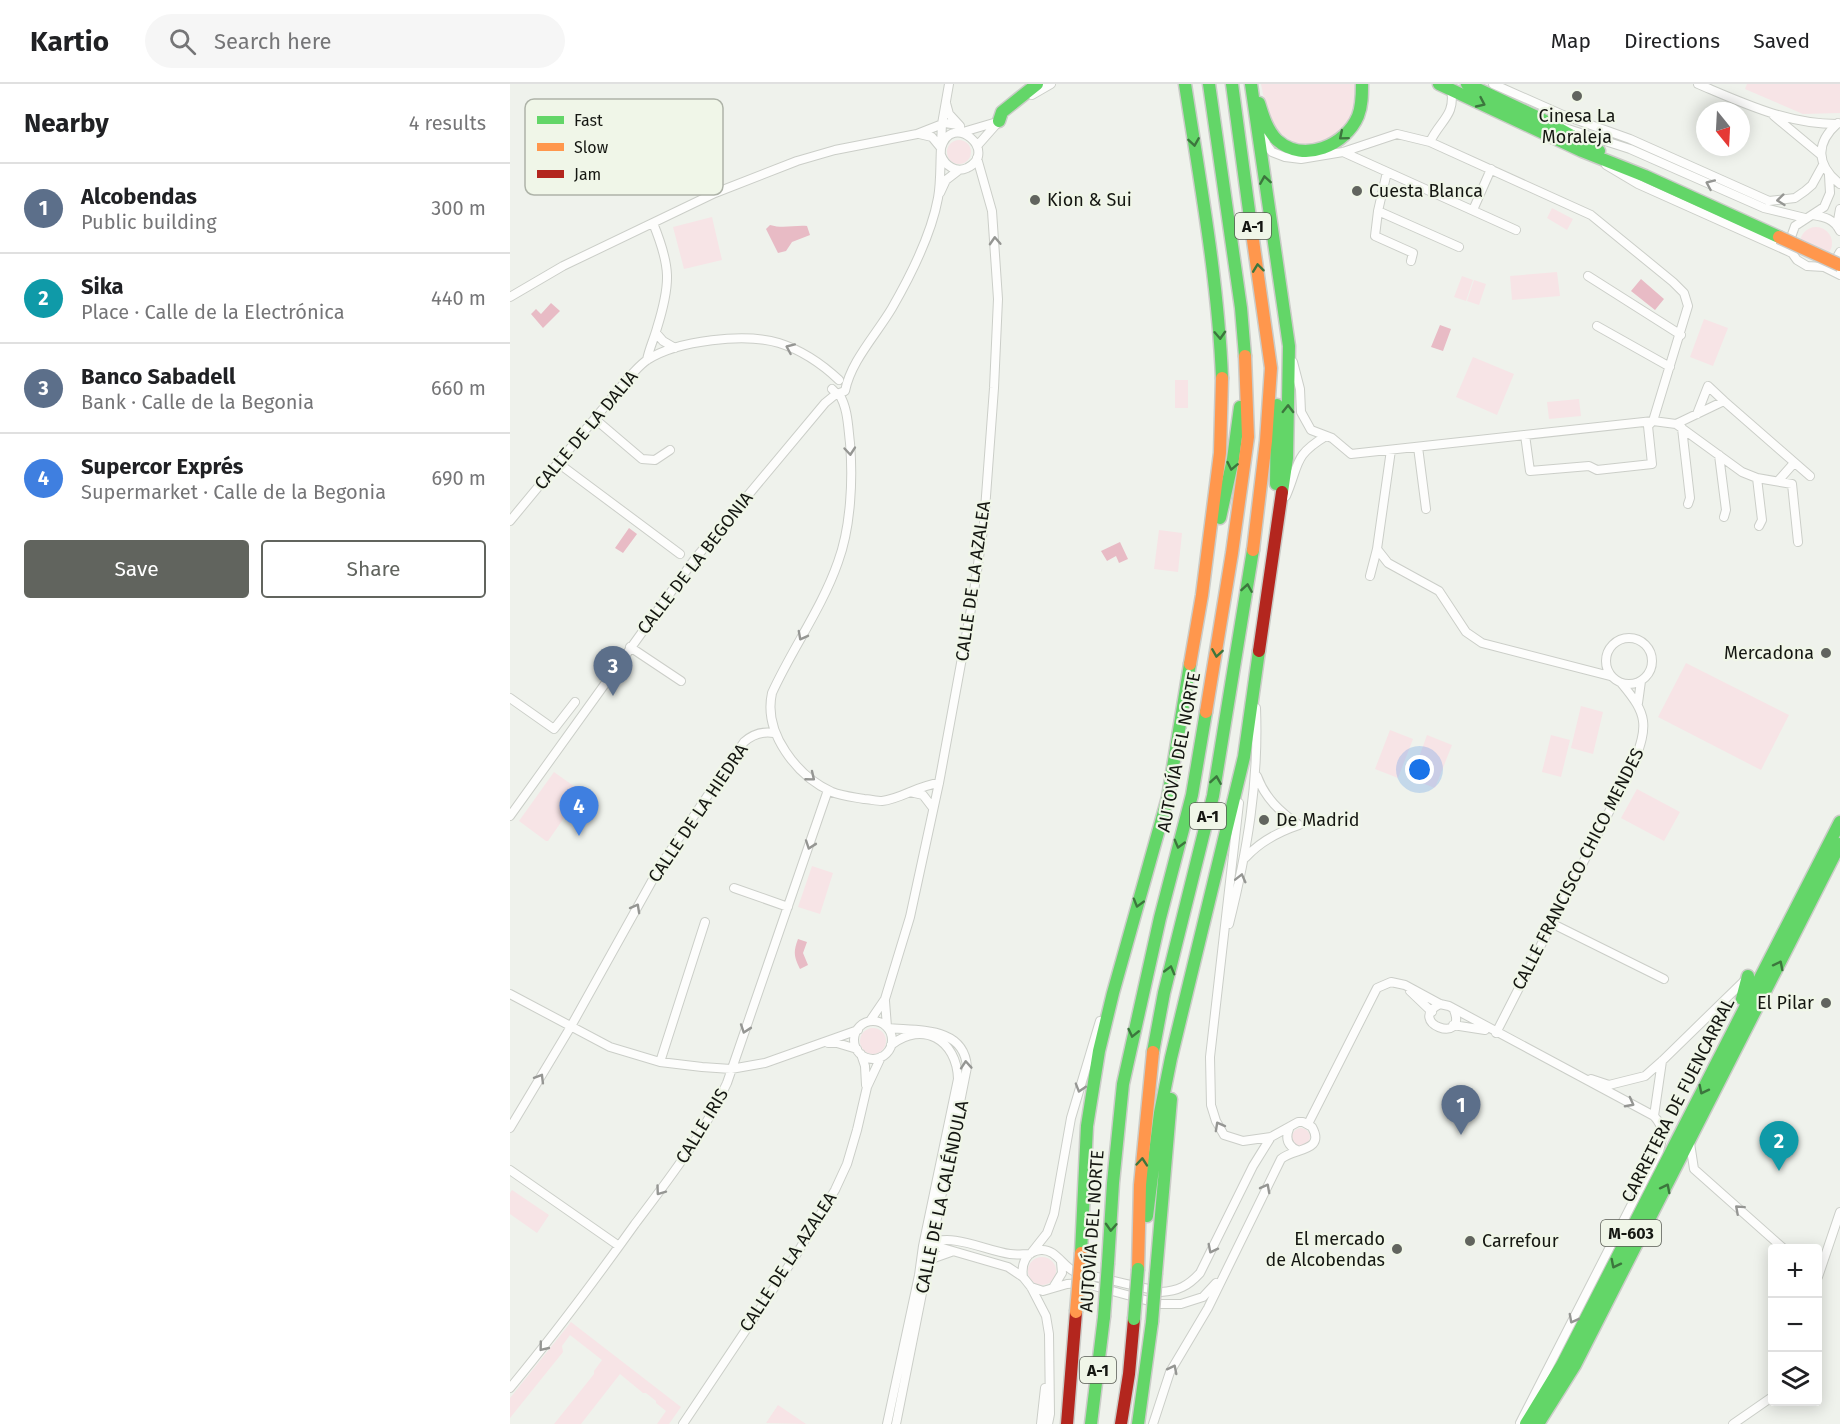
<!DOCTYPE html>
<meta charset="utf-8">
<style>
body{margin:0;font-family:"Fira Sans",sans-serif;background:#f6f6f6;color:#202124}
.controls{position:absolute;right:18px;bottom:18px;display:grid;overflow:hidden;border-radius:6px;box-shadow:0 3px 15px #0003}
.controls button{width:54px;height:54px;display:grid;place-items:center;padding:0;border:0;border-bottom:2px solid #e0e0e0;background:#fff;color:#202124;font:30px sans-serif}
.compass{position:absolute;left:1186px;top:18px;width:54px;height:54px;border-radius:50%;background:#fff;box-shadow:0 3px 15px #0003;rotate:162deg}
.you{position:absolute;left:910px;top:686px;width:21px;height:21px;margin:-15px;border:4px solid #fff;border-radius:50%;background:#1a73e8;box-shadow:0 0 0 9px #1a73e833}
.badge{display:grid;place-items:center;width:39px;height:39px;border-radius:50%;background:#61645e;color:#fff;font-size:20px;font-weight:700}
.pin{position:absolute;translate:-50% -50px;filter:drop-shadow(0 2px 3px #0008)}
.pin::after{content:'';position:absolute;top:32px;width:21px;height:18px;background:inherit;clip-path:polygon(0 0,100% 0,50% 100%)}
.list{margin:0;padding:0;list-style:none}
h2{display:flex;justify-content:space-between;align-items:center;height:78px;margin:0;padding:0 24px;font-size:26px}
h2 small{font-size:20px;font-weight:400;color:#757577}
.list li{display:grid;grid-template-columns:39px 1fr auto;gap:18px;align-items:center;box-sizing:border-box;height:90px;padding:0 24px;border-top:2px solid #e0e0e0}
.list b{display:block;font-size:22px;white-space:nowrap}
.list p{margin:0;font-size:20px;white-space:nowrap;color:#757577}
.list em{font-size:20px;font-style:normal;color:#757577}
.actions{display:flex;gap:12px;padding:18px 24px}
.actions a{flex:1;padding:14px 0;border:2px solid #61645e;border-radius:6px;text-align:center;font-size:21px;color:#61645e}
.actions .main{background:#61645e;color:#fff}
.icon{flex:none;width:33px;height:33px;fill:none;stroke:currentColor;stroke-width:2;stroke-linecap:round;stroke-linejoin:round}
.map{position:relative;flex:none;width:1330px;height:1340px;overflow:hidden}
header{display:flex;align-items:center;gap:36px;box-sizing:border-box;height:84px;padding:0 30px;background:#fff;border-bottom:2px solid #e0e0e0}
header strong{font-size:28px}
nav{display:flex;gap:33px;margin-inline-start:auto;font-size:21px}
.search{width:420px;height:54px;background:#f6f6f6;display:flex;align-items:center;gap:15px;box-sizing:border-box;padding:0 21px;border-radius:33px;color:#757577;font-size:22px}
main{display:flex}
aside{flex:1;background:#fff}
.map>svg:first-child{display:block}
</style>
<header>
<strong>Kartio</strong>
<div class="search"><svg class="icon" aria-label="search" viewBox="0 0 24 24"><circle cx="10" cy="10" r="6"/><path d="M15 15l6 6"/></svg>Search here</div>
<nav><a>Map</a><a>Directions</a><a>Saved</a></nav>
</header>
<main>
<aside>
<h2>Nearby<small>4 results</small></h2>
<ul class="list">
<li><span class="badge" style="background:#5c6f8a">1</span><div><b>Alcobendas</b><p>Public building</p></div><em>300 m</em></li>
<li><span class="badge" style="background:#0f9aa8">2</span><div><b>Sika</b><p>Place · Calle de la Electrónica</p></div><em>440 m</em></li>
<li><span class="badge" style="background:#5c6f8a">3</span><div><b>Banco Sabadell</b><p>Bank · Calle de la Begonia</p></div><em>660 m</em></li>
<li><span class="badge" style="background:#3f7fe0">4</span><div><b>Supercor Exprés</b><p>Supermarket · Calle de la Begonia</p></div><em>690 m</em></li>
</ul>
<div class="actions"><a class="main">Save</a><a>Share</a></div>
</aside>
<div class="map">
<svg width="1330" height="1340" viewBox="0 0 1330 1340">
<rect width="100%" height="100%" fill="#eff2ec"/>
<path fill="#f7e4e6" d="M 751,0 L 846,0 C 856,47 794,85 763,40 C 755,28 754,13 751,0 Z
M 1237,0 L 1330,0 L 1330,29 L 1293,30 L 1235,5 Z
M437 68a12 12 0 1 1 24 0a12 12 0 1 1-24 0Z
M 1042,124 L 1063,135 L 1057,146 L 1037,134 Z
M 202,133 L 212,176 L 174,185 L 163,143 Z
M1290 159a16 16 0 1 1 32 0a16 16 0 1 1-32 0Z
M 1047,188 L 1050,212 L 1002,216 L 1000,192 Z
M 952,192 L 963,196 L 956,217 L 944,213 Z
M 964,196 L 976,200 L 969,221 L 957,217 Z
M 1194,235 L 1218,244 L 1203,282 L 1180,273 Z
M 963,273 L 1004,290 L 987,331 L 946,313 Z
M 665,296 L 678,296 L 678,324 L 665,324 Z
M 1069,315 L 1071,332 L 1039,335 L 1037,318 Z
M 649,446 L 672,449 L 668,488 L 644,485 Z
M 1176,579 L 1279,631 L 1251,686 L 1148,633 Z
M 1071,622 L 1093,628 L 1083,670 L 1061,664 Z
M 880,646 L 903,655 L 888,694 L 865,685 Z
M 917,651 L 942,661 L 925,704 L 901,695 Z
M 1041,651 L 1060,656 L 1051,693 L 1032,688 Z
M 44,688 L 72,708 L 38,757 L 36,757 L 9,737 Z
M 1127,705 L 1170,728 L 1154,757 L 1111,734 Z
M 302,782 L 323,789 L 310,830 L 288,823 Z
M350 957a13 13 0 1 1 26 0a13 13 0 1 1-26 0Z
M782 1053a9 9 0 1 1 18 0a9 9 0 1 1-18 0Z
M 2,1106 L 39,1131 L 27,1149 L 0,1130 L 0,1109 Z
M518 1187a14 14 0 1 1 28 0a14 14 0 1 1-28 0Z
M 61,1238 L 171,1323 L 159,1340 L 147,1340 L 156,1327 L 146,1319 L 146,1317 L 136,1309 L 133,1309 L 110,1290 L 71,1340 L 44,1340 L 84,1290 L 84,1287 L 92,1276 L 60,1251 L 52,1262 L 53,1268 L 0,1334 L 0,1314 Z
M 268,1321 L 296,1340 L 256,1339 Z"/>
<path fill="#e8bbc5" d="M 260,141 C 273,145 284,141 297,142 L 300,151 L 282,158 L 276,167 L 268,169 L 256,145 Z
M 1131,195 L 1154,215 L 1145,226 L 1121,207 Z
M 41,219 L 50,227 L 33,244 L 21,230 L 26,225 L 31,230 Z
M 930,241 L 941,245 L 933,267 L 921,263 Z
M 119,444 L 127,450 L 113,469 L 105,464 Z
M 610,458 L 618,475 L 609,479 L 606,472 L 597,477 L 591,467 Z
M 288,855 L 297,858 L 293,869 L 298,881 L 290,885 C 284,873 283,868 288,855 Z"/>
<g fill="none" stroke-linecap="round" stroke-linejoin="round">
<g stroke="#cbcec8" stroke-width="10">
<path id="street" d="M 983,0 L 1053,31 L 1120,55 L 1259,117 L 1285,114 L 1295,107 L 1302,101 L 1313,81
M 1188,0 C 1233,19 1277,40 1327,40
M 522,11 L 541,0
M 436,19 L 439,30 L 450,42
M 1264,32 L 1311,71
M 1328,39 C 1305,59 1306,81 1330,100
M 1055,44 L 1120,65 L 1254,124 L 1295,134
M 453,48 L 487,38
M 409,50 L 422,53 L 431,64
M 755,54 L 756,60 L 762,68 L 775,73 L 791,75 L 833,68 L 887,50 L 920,58 L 1081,131 L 1163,198 L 1174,209 L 1178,222 L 1143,337 L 841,370 L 822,354 L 801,346 L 791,328 L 790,305 L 783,278
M 920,58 C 930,36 946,32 941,5
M 431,60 L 432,40 L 439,0
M 467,62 L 490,36
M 833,68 L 1006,146
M 1096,81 L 1128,100 L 1282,169
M 877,88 L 868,127 L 949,163
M 1319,91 L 1320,109 L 1314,123 L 1285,142 L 1280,156 L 1282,169 L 1287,176 L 1297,182 L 1314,183 L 1330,191
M 430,109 L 436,96 L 449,86
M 963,126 L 981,85
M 868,127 L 865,152 L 903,169 L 901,177
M 1303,131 C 1315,133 1324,135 1330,147
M 1327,142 L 1330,125
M 1321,179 L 1326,175 L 1330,168
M 1078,192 L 1171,251
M 0,213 L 53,182 L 205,109 L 287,77 L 325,66 L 407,50 L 435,39 L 448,41
M 1087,242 L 1160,283
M 146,249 L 153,257 L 165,264
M 137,276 C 139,265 144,255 147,244 C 161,199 161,183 143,139
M 322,305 L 327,310 L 335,307 C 341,277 366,251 382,224 C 401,191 421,152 428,114 C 431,98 430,80 431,64 C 442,26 490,68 457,84 C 446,89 435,82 431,71
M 329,310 C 338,324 338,343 340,359 C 343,395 341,443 328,478 C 312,524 282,565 262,609 C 253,649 287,692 322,708 C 332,712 343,713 354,715 C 359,715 366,717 372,717 C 391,715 409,701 429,699
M 1187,330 L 1198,302 L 1214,317
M 85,335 L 132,375 L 145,376 L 160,366
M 1166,340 L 1214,317 L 1300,392
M 1172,344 L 1180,414 L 1178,420
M 1015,351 L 1020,387 L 1079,382 L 1087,386 L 1142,380 L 1138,342 L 1143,337 L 1166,340 L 1232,388 L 1247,394 L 1282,400 L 1288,458
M 908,363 L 916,425
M 881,366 L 867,465 L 878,479 L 929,507 L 956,548 L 972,559 L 1100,592
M 1209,371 L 1216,426 L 1214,433
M 48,379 L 170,470
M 1247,394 L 1252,436 L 1249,442
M 1268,397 L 1284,379
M 776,412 C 790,379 783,372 816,352
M 0,437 L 120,292 C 126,286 131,280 137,276 C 168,256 235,249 269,259 C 291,266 312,280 329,296
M 860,492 L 867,465
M1096 577a23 23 0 1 1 46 0a23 23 0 1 1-46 0Z
M 120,563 L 171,597
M 0,614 L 44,645 L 65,618
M 1128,619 L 1131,597
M 400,708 L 413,711 L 423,724
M 0,732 L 184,476 L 315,319 L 326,310
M 736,773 C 751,757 768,748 789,741 C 770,728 755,714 747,692
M 224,804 L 278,823
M 1041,839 L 1154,895
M 719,840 C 737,768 749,699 746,624
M 900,907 L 922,928
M 0,910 L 100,963 L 150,978 L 192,983 L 221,985 L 255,979 L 348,946
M 375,917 L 377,943
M 930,920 C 895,938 958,962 944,926
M 360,937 L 375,915 L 400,833 L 429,699 L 463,514 L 474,439 L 484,304 L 488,215 L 482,127 L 467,74
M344 956a19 19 0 1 1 38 0a19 19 0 1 1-38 0Z
M 943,941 L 975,946
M 378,944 C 408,947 454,942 457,983 L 386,1340
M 986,949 L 1124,679 C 1138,641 1138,631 1112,600
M 318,959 L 327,959 L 347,965
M 351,970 L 355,982 L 356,1001
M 150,978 L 195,838
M 1081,995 L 1099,1001 L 1135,992 L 1152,977 L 1235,896
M 1144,1032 L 1152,977
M 798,1040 L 867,904 L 881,898 L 895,901 L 930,920 L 939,922 L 1144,1032 C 1155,1044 1153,1053 1149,1067 L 1010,1339
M 0,1044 L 60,944 L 152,779 L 234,658 C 243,650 252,647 264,649
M 779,1045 C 775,1055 778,1062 787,1066
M 1180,1059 L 1184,1085 L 1273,1164
M 0,1086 L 109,1162
M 421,1154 L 422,1158 L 429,1163 L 498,1183 L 513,1193 L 521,1203 L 536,1232 L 539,1250 L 540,1330 L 538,1340
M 419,1160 C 442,1148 476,1167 500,1170 C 507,1171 513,1170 520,1170
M 522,1168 L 537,1149 L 544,1130 L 561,1034 L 590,937
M 418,1181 L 424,1174 L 441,1168
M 513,1193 C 511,1180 516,1167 531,1166 C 546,1165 552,1182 565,1188 C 573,1191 583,1192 592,1194 C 611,1199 631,1203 651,1208 C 668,1207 678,1202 690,1189 L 743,1082 L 761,1053
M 1308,1193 L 1330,1128
M 544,1202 L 552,1189 L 551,1178
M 521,1203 L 533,1207 L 557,1200 L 573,1199 L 650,1220 L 671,1220 L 693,1213 L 706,1199
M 0,1304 C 44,1251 85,1196 125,1140 C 159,1095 193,1051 217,999 L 318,706
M 173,1340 L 286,1171 L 325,1106 L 337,1080 L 347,1046 L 357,1003 L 371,973
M 377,1340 L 409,1191 L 413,1162 L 448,995 C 447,956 413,936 381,961
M 531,1340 L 535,1304
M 643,1340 L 660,1288 L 698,1224 L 771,1075 C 783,1064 816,1068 802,1043 L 793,1038 L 788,1038 L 761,1053 L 733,1057 L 714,1051 L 706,1037 L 701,1021 L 700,973 L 729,719
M 1223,1340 L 1262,1313"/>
</g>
<g stroke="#cbccc8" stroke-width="15">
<path id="fast" d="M 675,0 C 690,98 708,195 712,294
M 699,0 L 731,224 L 735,272
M 722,0 L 742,149
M 741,0 L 779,262 L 777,374 L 772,408
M 929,0 L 1072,67 L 1135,92 L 1269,153
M 957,0 L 1033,36 L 1089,67
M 749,19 C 753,32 757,46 767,56 C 794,80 836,61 848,32 C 852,22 852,11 852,0
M 489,37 L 492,28 L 527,0
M 766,400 L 767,321
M 710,434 L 723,375 L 730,323
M 1232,915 L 1238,892
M 643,968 L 654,909 L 703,712 L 743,466
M 637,1132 L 650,1029 L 661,974 L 734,673 L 749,567
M 571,1169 L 577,1042 L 589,967 L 603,909 L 658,713 L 680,580
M 598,1179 L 603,1099 L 613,1000 L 650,834 L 682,711 L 696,628
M 646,1189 L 661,1015
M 581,1340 L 594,1233
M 628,1340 L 642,1238
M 1016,1340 L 1052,1281 L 1330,738
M 1028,1340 L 1065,1281 L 1330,760"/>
</g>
<g stroke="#cbccc8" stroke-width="15">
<path id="slow" d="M 742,149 L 761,284 L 756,357 L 743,466
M 680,580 L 692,511 L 710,369 L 712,294
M 696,628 L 722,469 L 738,353 L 735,272
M 628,1185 L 630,1101 L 643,968"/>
</g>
<g stroke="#cbccc8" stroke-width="15">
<path id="jam" d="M 749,567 L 772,408
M 557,1340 L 566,1228
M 611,1340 L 619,1290 L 624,1235"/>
</g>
<use href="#street" stroke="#fdfdfc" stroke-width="8"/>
<use href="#fast" stroke="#63d668" stroke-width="12"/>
<use href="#slow" stroke="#ff974d" stroke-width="12"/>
<use href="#jam" stroke="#b3261e" stroke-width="12"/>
<g stroke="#cbccc8" stroke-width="15" stroke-linecap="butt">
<path id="fast-bridge" d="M 594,1233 L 598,1179
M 624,1235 L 628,1185
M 642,1238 L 646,1189"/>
</g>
<g stroke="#cbccc8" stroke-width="15" stroke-linecap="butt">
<path id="slow-bridge" d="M 1269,153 L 1330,181
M 566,1228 L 571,1169"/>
</g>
<use href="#fast-bridge" stroke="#63d668" stroke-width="12"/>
<use href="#slow-bridge" stroke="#ff974d" stroke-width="12"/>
</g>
<defs><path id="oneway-chevron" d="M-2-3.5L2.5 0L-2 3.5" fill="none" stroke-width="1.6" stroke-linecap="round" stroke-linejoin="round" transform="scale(1.5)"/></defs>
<g stroke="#3c763d">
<use href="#oneway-chevron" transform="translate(971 19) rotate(25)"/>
<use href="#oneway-chevron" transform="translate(833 52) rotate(140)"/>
<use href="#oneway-chevron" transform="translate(684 58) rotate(81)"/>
<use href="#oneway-chevron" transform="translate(755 96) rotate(-99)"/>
<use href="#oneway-chevron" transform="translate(748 184) rotate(-97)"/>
<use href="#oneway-chevron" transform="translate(710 251) rotate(87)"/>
<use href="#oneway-chevron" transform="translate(778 325) rotate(-89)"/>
<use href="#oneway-chevron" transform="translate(722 382) rotate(102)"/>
<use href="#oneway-chevron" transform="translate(737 504) rotate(-81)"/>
<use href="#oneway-chevron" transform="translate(707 569) rotate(99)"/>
<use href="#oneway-chevron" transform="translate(706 696) rotate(-81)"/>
<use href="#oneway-chevron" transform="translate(669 760) rotate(105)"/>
<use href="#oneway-chevron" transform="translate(628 819) rotate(106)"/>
<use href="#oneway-chevron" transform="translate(1269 881) rotate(-63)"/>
<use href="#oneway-chevron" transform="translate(660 886) rotate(-75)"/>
<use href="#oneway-chevron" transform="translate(623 949) rotate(103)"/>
<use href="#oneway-chevron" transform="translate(1193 1006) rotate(117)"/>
<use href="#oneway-chevron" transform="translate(632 1078) rotate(-85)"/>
<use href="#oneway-chevron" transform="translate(1156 1104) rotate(-63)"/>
<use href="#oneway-chevron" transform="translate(601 1143) rotate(93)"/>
<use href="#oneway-chevron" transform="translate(1105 1180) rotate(117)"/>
</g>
<g stroke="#959693">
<use href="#oneway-chevron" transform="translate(1200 100) rotate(-156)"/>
<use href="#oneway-chevron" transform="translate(1271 116) rotate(174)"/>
<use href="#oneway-chevron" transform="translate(485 157) rotate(-93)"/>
<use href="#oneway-chevron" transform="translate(280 264) rotate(-156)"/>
<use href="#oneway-chevron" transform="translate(340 367) rotate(85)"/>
<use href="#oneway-chevron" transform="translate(292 552) rotate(118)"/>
<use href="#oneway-chevron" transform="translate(301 693) rotate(39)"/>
<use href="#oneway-chevron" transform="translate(300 761) rotate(109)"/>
<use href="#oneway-chevron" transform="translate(731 794) rotate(-76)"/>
<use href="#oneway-chevron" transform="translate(126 824) rotate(-61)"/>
<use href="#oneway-chevron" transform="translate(235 945) rotate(109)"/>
<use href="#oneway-chevron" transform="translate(456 981) rotate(-94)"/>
<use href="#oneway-chevron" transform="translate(30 994) rotate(-59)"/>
<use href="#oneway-chevron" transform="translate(570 1004) rotate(107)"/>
<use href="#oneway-chevron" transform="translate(1120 1019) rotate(28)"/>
<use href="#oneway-chevron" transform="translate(709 1042) rotate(-119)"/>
<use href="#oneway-chevron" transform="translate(756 1104) rotate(-62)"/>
<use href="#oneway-chevron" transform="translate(150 1107) rotate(126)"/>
<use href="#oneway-chevron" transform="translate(1229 1125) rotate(-138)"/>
<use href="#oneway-chevron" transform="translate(702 1165) rotate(117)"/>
<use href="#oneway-chevron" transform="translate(1063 1235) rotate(118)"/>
<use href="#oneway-chevron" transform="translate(33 1263) rotate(129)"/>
<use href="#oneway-chevron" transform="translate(663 1285) rotate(-63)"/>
</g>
<g fill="#61645e" stroke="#f0f6e8" stroke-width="2">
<circle cx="1067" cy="12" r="6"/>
<circle cx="847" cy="107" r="6"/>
<circle cx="525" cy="116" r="6"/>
<circle cx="1316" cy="569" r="6"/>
<circle cx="754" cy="736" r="6"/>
<circle cx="1316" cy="919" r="6"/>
<circle cx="960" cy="1157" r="6"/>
<circle cx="887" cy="1165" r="6"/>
</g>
<g text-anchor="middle" stroke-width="4.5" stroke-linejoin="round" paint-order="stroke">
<g fill="#f0f6e8" stroke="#575a52" stroke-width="1.5">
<rect x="725" y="129" width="36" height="26" rx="4.5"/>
<rect x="680" y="719" width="36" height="26" rx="4.5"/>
<rect x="1091" y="1136" width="60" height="26" rx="4.5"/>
<rect x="570" y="1273" width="36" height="26" rx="4.5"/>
</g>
<g font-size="16" font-weight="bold" fill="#151712">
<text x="743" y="148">A-1</text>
<text x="698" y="738">A-1</text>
<text x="1121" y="1155">M-603</text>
<text x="588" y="1292">A-1</text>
</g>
<g font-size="18" fill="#151712" stroke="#f0f6e8" text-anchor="start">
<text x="1067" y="38" text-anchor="middle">Cinesa La<tspan x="1067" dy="21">Moraleja</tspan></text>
<text x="859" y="113">Cuesta Blanca</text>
<text x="537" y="122">Kion &amp; Sui</text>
<text x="1304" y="575" text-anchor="end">Mercadona</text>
<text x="766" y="742">De Madrid</text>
<text x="1304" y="925" text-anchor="end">El Pilar</text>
<text x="875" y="1161" text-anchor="end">El mercado<tspan x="875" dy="21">de Alcobendas</tspan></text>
<text x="972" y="1163">Carrefour</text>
</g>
<g font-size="18" fill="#151712" stroke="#f0f6e8">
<text transform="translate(76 346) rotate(-50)" y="6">CALLE DE LA DALIA</text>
<text transform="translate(185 479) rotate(-52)" y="6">CALLE DE LA BEGONIA</text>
<text transform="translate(463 497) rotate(-82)" y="6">CALLE DE LA AZALEA</text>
<text transform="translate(669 668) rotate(-79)" y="6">AUTOVÍA DEL NORTE</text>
<text transform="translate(188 729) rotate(-56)" y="6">CALLE DE LA HIEDRA</text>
<text transform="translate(1068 785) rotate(-63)" y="6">CALLE FRANCISCO CHICO MENDES</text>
<text transform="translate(1168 1016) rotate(-63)" y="6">CARRETERA DE FUENCARRAL</text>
<text transform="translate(192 1042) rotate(-59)" y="6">CALLE IRIS</text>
<text transform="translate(432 1113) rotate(-78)" y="6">CALLE DE LA CALÉNDULA</text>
<text transform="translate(582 1147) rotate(-86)" y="6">AUTOVÍA DEL NORTE</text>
<text transform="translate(278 1178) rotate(-57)" y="6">CALLE DE LA AZALEA</text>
</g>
</g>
<rect x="15" y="15" width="198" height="96" rx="9" fill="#f0f6e8" stroke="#aeb3a8" stroke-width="1.5"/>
<rect x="27" y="32" width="27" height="8" fill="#63d668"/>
<rect x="27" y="59" width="27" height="8" fill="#ff974d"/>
<rect x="27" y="86" width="27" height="8" fill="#b3261e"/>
<g font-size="16" fill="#151712">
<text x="64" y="42">Fast</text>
<text x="64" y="69">Slow</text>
<text x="64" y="96">Jam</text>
</g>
</svg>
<div class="controls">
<button>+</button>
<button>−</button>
<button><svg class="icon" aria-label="layers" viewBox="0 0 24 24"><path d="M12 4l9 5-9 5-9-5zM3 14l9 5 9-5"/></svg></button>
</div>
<svg class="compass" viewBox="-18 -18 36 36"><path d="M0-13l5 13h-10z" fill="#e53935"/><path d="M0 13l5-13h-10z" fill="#757577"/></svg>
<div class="you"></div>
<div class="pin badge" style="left:951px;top:1051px;background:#5c6f8a">1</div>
<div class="pin badge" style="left:1269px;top:1087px;background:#0f9aa8">2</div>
<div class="pin badge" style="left:103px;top:612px;background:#5c6f8a">3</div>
<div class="pin badge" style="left:69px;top:752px;background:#3f7fe0">4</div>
</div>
</main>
